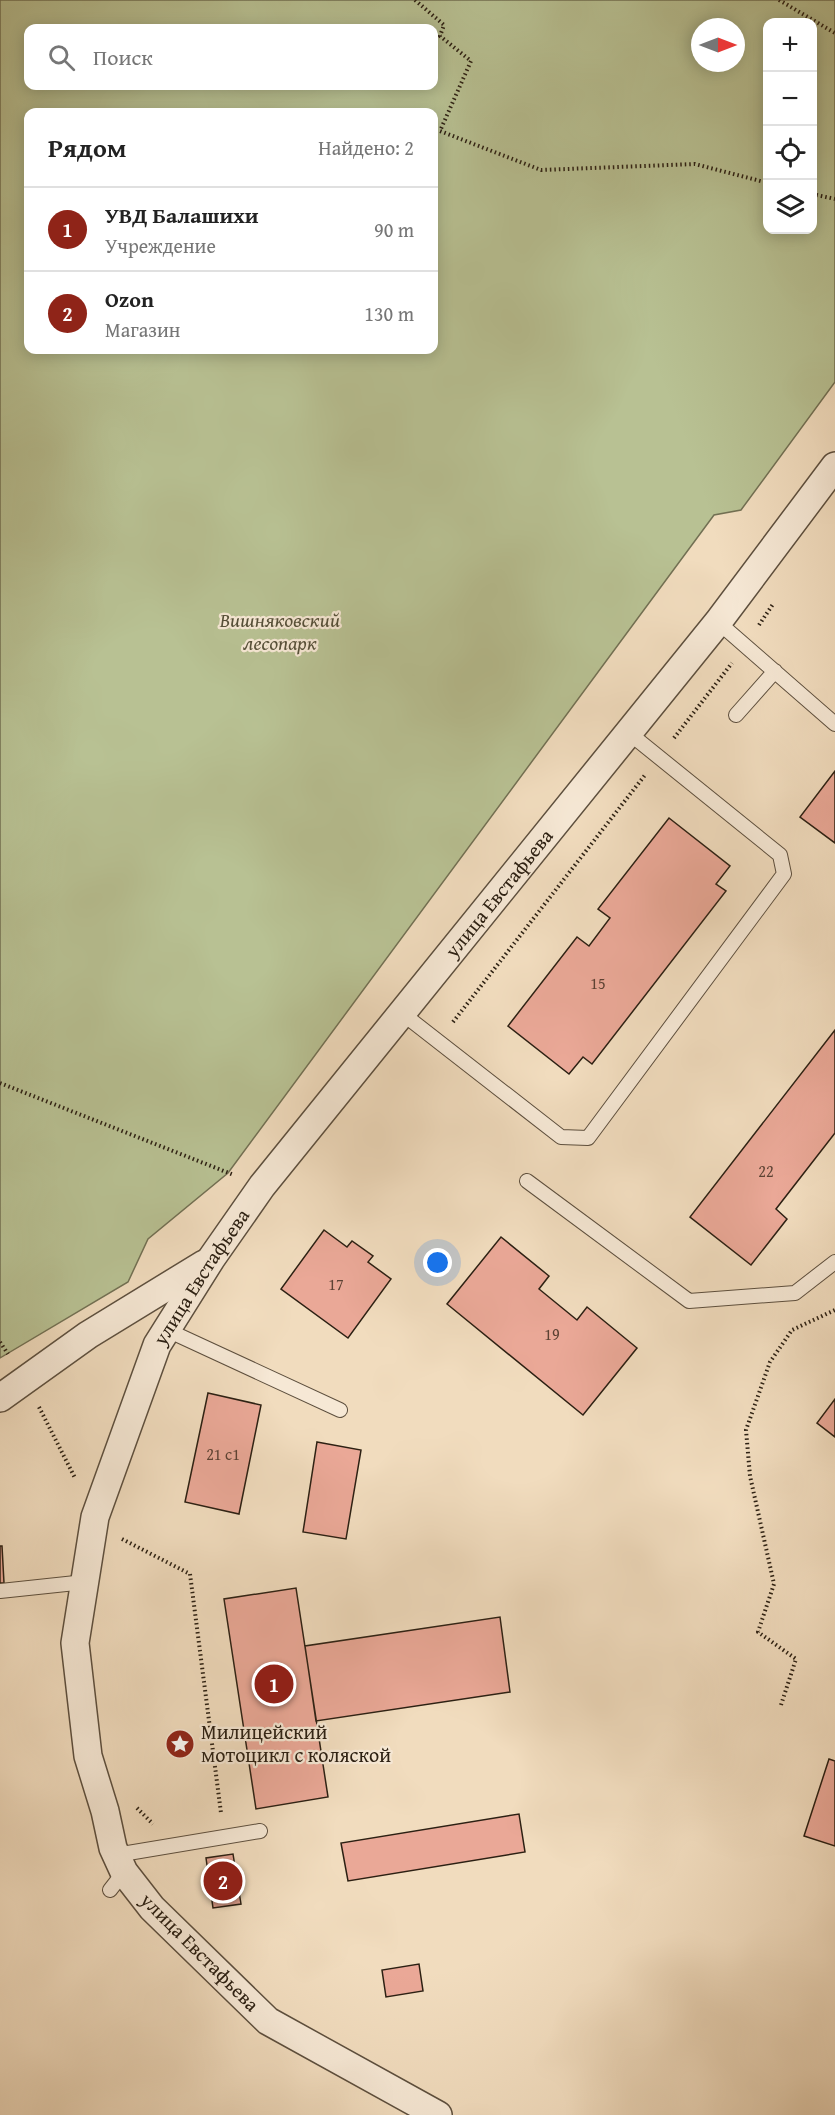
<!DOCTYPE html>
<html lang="ru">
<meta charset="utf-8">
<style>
body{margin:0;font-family:"Gentium Book Plus",serif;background:#f6f6f6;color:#222}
.controls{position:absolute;right:18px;top:18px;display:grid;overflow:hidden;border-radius:12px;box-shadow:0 3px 15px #0003}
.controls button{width:54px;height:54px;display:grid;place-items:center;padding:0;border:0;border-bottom:2px solid #e0e0e0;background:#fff;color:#222;font:30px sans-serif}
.compass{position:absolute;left:691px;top:18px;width:54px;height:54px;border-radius:50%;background:#fff;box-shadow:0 3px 15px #0003;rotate:90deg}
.you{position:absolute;left:438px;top:1263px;width:21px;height:21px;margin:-15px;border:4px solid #fff;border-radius:50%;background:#1a73e8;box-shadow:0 0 0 9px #1a73e833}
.badge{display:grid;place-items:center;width:39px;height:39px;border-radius:50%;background:#8f2418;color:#fff;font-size:20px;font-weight:700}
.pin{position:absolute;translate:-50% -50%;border:3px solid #fff;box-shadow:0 2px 6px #0006}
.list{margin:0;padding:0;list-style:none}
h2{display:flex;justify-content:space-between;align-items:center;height:78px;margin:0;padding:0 24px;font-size:26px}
h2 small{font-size:20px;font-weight:400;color:#767676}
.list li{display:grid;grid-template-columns:39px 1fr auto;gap:18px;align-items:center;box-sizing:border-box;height:84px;padding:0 24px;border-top:2px solid #e0e0e0}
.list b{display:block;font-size:22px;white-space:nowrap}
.list p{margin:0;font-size:20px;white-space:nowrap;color:#767676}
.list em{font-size:20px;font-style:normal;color:#767676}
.icon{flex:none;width:33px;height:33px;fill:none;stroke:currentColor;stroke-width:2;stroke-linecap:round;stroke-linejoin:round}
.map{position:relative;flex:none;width:835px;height:2115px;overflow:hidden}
.search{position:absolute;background:#fff;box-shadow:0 3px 15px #0003;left:24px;top:24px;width:414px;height:66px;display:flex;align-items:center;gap:15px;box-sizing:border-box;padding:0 21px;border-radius:12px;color:#767676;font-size:22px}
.panel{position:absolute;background:#fff;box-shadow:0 3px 15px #0003;left:24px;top:108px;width:414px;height:246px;border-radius:12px}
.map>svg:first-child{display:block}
</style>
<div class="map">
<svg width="835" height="2115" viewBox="0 0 835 2115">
<rect width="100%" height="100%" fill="#f1dcbe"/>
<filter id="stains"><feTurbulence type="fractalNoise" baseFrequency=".00333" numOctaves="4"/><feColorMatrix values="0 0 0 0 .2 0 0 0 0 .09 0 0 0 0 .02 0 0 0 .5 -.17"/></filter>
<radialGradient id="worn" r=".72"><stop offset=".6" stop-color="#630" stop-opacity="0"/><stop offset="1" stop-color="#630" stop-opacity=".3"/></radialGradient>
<path fill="#b8c193" stroke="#727053" stroke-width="1.5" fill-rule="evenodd" d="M 0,0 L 835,0 L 835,382 L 741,510 L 714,515 L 228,1173 L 148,1239 L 128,1282 L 0,1358 ZM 768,22 L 812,22 L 812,230 L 768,230 ZM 700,27 L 736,27 L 736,63 L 700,63 ZM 28,28 L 434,28 L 434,86 L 28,86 ZM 28,112 L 434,112 L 434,350 L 28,350 Z"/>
<path fill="#eaa897" stroke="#2c2013" stroke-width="1.5" d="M 835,771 L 835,843 L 800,817 Z
M 669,818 L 730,866 L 716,884 L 726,891 L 592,1064 L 583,1057 L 569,1074 L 508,1026 L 577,937 L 589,946 L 610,918 L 598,909 Z
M 835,1030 L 835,1133 L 776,1209 L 787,1219 L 751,1265 L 690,1217 Z
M 324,1230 L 347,1247 L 352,1241 L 373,1256 L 368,1262 L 391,1279 L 348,1338 L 281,1289 Z
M 501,1237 L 549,1276 L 539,1289 L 577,1320 L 587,1307 L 637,1348 L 583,1415 L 447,1304 Z
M 208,1393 L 261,1405 L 239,1514 L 185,1502 Z
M 835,1399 L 835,1437 L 817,1423 Z
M 317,1442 L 361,1450 L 346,1539 L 303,1532 Z
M 0,1546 L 2,1546 L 4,1583 L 0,1583 Z
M 296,1588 L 328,1797 L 256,1809 L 224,1599 Z
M 500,1617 L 510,1692 L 316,1721 L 305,1646 Z
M 829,1759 L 835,1761 L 835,1846 L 804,1836 Z
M 519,1814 L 525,1852 L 348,1881 L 341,1843 Z
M 233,1854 L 241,1904 L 213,1908 L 206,1858 Z
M 419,1964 L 423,1991 L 386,1997 L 382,1970 Z"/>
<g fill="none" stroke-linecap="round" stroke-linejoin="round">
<g stroke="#5d4f3e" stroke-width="16">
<path id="service" d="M 718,622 L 835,724
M 736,715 L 775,671
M 403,1014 L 561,1137 L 588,1138 L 784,874 L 780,855 L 629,733
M 527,1181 L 689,1301 L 795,1293 L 835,1262
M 167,1330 L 340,1410
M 0,1591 L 85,1582
M 116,1855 L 260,1831
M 110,1890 L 124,1872"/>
</g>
<g stroke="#5d4f3e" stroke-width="30">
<g id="minor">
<path d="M 0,1398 L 88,1335 L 204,1264"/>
<path id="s1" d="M 438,2115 L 268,2021 L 152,1908 L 124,1872 L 113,1848 L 105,1811 L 88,1756 L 75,1643 L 95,1517 L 157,1345 L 211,1259 L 262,1186 L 718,622 L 835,466"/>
</g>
</g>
<path stroke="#2c2013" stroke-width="4" stroke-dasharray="1.5 3" stroke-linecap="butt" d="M 415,0 L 444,25 L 440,36 L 471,61 L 440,131 L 541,170 L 695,164 L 768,183
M 779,0 L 835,33
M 812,194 L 835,199
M 759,625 L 773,604
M 674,738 L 732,663
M 453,1022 L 645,775
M 0,1083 L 234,1175
M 0,1342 L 8,1354
M 39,1407 L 75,1478
M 122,1539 L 190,1574 L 221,1813
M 781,1705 L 796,1659 L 758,1632 L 774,1584 L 750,1476 L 746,1430 L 770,1362 L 792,1330 L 835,1310
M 137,1808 L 153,1824"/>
<use href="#service" stroke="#f6e8d5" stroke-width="14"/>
<use href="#minor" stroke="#f6e8d5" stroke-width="27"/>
</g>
<defs>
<g id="sight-disc" transform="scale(1.5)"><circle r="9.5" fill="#8f2418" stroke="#f6e8d5"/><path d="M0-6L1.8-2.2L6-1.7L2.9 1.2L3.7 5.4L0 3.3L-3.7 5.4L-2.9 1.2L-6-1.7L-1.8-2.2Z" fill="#fff"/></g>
</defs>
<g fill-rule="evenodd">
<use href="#sight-disc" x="180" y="1744"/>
</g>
<g text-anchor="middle" stroke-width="4.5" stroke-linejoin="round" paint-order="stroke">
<g font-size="16" fill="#5c4234">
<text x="598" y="989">15</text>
<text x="766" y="1177">22</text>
<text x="336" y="1290">17</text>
<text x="552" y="1340">19</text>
<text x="223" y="1460">21 с1</text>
</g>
<g font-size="20" font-style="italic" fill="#565039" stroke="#f6e8d5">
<text x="280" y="627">Вишняковский<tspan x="280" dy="23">лесопарк</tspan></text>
</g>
<g font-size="20" fill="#2c2013" stroke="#f6e8d5">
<text dy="7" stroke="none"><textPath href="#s1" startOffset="1515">улица Евстафьева</textPath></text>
<text dy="7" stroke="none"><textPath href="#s1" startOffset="1029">улица Евстафьева</textPath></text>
<text transform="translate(200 1952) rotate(45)" y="7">улица Евстафьева</text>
</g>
<g font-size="20" fill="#2c2013" stroke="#f6e8d5" text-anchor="start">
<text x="201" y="1739">Милицейский<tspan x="201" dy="23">мотоцикл с коляской</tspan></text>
</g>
</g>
<rect width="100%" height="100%" filter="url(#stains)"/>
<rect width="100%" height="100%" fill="url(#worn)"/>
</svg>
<div class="controls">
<button>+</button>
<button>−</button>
<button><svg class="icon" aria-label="locate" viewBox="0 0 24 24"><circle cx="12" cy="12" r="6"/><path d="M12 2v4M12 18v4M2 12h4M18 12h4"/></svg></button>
<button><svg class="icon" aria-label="layers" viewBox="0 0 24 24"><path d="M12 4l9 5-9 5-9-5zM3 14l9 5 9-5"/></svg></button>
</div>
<svg class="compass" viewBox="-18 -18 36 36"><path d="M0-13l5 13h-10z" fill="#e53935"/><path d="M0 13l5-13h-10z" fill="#767676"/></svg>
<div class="you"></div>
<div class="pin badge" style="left:274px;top:1684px">1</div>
<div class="pin badge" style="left:223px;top:1881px">2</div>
<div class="search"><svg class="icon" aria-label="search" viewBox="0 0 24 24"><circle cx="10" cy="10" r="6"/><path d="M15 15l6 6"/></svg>Поиск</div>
<section class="panel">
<h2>Рядом<small>Найдено: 2</small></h2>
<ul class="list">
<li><span class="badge">1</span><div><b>УВД Балашихи</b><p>Учреждение</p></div><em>90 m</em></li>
<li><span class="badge">2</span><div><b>Ozon</b><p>Магазин</p></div><em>130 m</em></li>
</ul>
</section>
</div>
